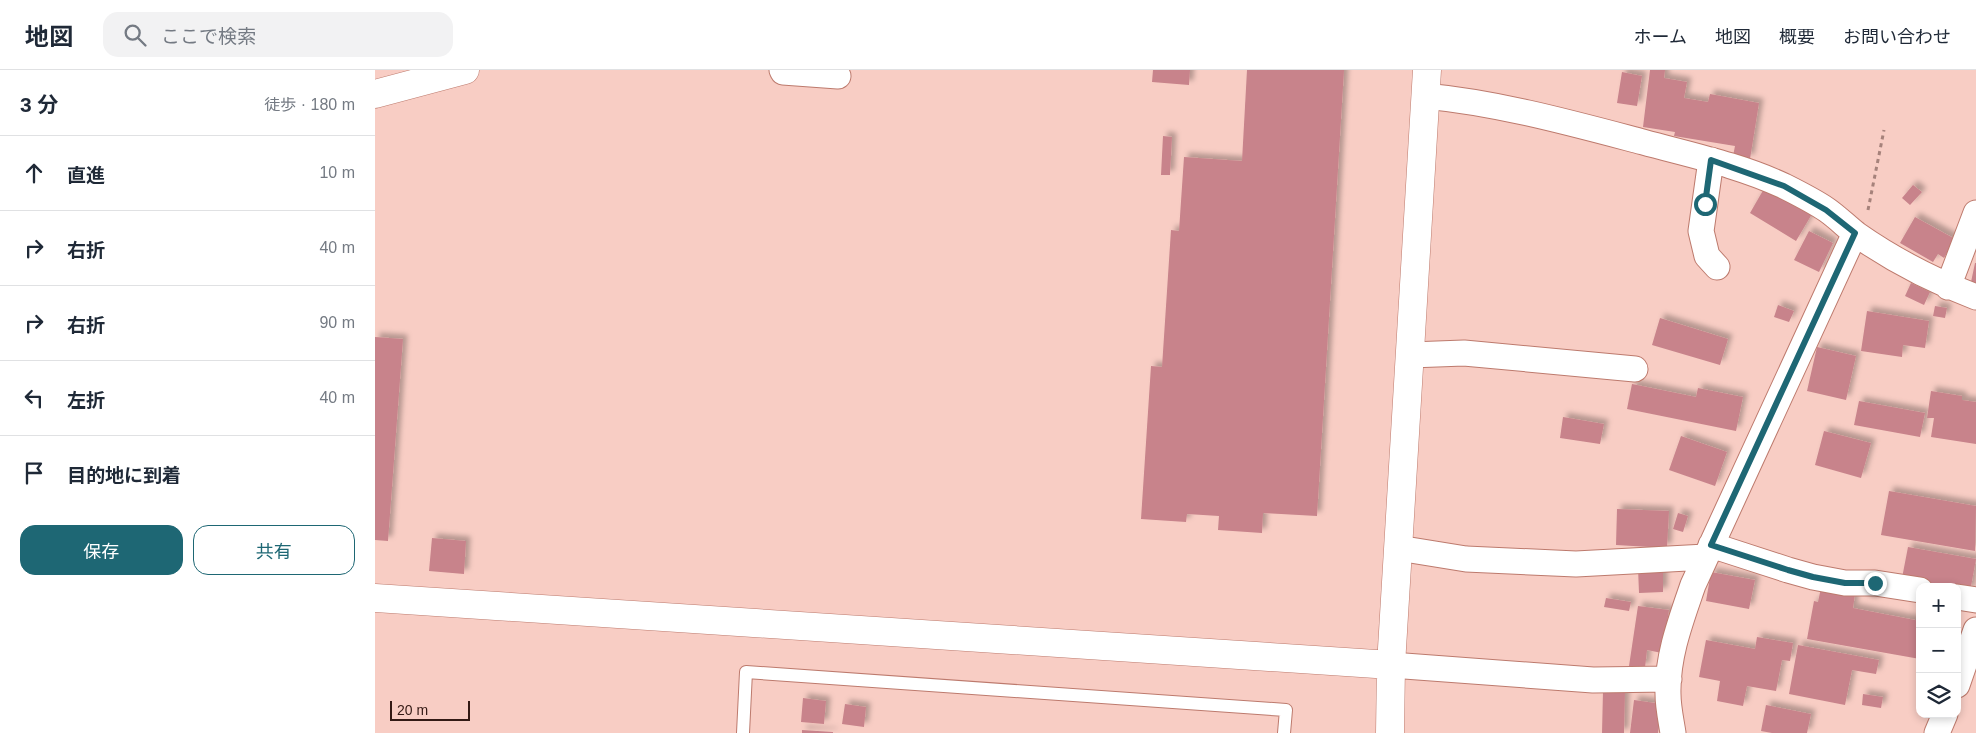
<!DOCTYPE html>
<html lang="ja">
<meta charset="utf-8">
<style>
body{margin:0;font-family:Arial,"Noto Sans JP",sans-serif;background:#f2f2f3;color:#1f2937}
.controls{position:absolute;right:15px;bottom:15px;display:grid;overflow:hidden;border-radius:10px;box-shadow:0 2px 8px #0003}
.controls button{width:45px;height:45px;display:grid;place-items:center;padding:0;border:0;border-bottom:1px solid #e0e1e3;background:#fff;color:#1f2937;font:25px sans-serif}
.scale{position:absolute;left:15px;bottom:12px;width:80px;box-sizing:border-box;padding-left:5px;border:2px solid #331914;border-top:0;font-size:14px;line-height:18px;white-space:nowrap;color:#331914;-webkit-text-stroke:4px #f8cdc4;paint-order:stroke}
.stop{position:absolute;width:15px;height:15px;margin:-11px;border:4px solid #1e6774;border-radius:50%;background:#fff}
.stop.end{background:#1e6774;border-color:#fff;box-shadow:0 1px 5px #0008}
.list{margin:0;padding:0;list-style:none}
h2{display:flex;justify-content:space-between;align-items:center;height:65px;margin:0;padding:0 20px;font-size:21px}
h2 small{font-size:16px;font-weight:400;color:#747a83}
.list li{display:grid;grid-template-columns:32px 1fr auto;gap:15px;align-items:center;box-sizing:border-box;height:75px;padding:0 20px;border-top:1px solid #e0e1e3}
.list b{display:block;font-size:19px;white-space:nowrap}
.list em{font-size:16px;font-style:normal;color:#747a83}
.actions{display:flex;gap:10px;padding:15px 20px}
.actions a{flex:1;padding:11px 0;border:1px solid #1e6774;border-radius:15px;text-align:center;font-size:18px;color:#1e6774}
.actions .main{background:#1e6774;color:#fff}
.icon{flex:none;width:28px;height:28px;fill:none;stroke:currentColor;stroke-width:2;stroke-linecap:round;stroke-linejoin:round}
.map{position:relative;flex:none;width:1601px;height:663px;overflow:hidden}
header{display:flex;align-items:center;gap:30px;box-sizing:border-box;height:70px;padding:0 25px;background:#fff;border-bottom:1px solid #e0e1e3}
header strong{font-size:24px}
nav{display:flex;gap:28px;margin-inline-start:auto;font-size:18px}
.search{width:350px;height:45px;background:#f2f2f3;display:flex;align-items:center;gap:12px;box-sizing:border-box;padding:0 18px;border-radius:15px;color:#747a83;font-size:19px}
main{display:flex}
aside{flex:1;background:#fff}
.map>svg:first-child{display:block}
</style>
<header>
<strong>地図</strong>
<div class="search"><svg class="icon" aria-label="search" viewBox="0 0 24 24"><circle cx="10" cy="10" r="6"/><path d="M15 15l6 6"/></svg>ここで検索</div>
<nav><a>ホーム</a><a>地図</a><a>概要</a><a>お問い合わせ</a></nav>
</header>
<main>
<aside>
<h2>3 分<small>徒歩 · 180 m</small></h2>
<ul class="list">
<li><svg class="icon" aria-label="ahead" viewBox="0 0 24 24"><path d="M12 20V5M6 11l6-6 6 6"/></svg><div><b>直進</b></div><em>10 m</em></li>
<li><svg class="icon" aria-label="right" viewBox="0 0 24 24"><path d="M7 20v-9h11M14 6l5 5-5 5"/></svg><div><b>右折</b></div><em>40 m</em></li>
<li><svg class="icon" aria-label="right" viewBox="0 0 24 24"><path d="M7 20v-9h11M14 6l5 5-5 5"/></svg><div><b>右折</b></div><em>90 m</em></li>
<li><svg class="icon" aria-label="left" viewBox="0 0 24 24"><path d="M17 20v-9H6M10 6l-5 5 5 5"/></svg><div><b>左折</b></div><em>40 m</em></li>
<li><svg class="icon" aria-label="arrive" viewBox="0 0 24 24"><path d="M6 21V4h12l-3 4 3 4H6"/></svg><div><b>目的地に到着</b></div></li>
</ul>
<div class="actions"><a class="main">保存</a><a>共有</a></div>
</aside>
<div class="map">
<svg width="1601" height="663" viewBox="0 0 1601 663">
<defs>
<filter id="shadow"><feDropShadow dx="4.5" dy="-4.5" stdDeviation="2.5" flood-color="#0004"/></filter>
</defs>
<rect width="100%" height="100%" fill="#f8cdc4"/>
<path fill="#c8838b" filter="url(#shadow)" d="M 778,0 L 815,0 L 814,15 L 777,12 Z
M 872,0 L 969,0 L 942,446 L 888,443 L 887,463 L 843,460 L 844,446 L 812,444 L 811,452 L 766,449 L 776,296 L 787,297 L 796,160 L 804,161 L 809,87 L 867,91 Z
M 1275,0 L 1290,0 L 1289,8 L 1312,12 L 1309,28 L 1333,32 L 1335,24 L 1384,33 L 1375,89 L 1358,86 L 1360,76 L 1299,66 L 1300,62 L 1268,57 Z
M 1247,2 L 1267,6 L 1262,36 L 1242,33 Z
M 788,66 L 797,67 L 795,105 L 786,105 Z
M 1538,115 L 1547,122 L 1535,135 L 1527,128 Z
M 1390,117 L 1437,144 L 1421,171 L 1375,143 Z
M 1540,147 L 1580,169 L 1569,188 L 1563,184 L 1558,192 L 1525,173 Z
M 1434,161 L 1458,173 L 1444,202 L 1419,190 Z
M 1600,193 L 1601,193 L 1601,213 L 1596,212 Z
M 1536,213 L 1555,222 L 1549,235 L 1530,226 Z
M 1403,235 L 1419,241 L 1414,252 L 1399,247 Z
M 1560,236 L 1572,238 L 1570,248 L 1558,246 Z
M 1492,241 L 1554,251 L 1550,278 L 1528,275 L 1527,287 L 1486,281 Z
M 1285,248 L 1353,269 L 1345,295 L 1277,275 Z
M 0,267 L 28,269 L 13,471 L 0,470 Z
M 1442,277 L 1481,286 L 1471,330 L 1432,321 Z
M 1257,314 L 1321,327 L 1323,318 L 1368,327 L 1361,361 L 1252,339 Z
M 1556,321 L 1587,326 L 1587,330 L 1601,332 L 1601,374 L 1556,367 L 1559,348 L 1552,348 Z
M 1484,331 L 1550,343 L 1545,367 L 1479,355 Z
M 1188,347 L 1229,354 L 1225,374 L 1185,368 Z
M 1449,361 L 1496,373 L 1486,408 L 1440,395 Z
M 1306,366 L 1352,382 L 1340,416 L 1294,400 Z
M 1514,421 L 1601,436 L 1600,481 L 1506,465 Z
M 1242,439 L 1294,441 L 1292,478 L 1241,475 Z
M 1303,443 L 1313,446 L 1308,462 L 1298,459 Z
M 57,468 L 91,471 L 89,504 L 54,501 Z
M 1533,477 L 1601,489 L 1595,522 L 1582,517 L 1570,517 L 1527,508 Z
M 1263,498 L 1288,498 L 1288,522 L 1264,523 Z
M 1336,502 L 1380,510 L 1374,539 L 1331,531 Z
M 1446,518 L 1480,524 L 1478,538 L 1545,551 L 1545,589 L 1432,569 L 1439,531 L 1443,532 Z
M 1231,528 L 1256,532 L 1254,541 L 1229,537 Z
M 1263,536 L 1294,540 L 1287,583 L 1272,580 L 1270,598 L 1254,596 Z
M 1382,567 L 1418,573 L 1415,591 L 1407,590 L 1401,621 L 1372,616 L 1368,636 L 1342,631 L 1345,611 L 1324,607 L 1331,570 L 1380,579 Z
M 1423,575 L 1504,590 L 1501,604 L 1477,600 L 1470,635 L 1414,624 Z
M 1228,621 L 1250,621 L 1249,663 L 1227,663 Z
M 1488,624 L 1508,627 L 1506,638 L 1487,635 Z
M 428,628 L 451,631 L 449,654 L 426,652 Z
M 1259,630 L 1287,634 L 1283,663 L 1255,663 Z
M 470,634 L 491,637 L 489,657 L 467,654 Z
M 1391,635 L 1436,644 L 1432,663 L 1397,663 L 1386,661 Z
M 427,660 L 458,662 L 458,663 L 427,663 Z"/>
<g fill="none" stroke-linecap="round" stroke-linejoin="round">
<g stroke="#bd7a6d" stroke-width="14">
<path id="lane" d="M 368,663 L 371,602 L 911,640 L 909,663"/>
</g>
<g stroke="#bd7a6d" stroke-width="27">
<path id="street" d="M 407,0 L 408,2 L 463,6
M 1050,26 C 1124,33 1196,53 1268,72 C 1315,85 1364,95 1409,116 C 1423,123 1439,131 1452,140 C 1462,147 1471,156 1481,164 C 1518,190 1559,211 1601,227
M 1336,90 L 1326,161 L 1332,186 L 1342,197
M 1573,217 L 1601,143
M 1035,285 L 1089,283 L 1260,299
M 1336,475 L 1413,500 L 1438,507 L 1470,513 L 1500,513 L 1545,520
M 1023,478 L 1091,489 L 1201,494 L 1331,487
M 1582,527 L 1601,530
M 1016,595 L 1218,610 L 1294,609
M 1582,615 L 1601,560
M 1298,663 C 1296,650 1293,637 1293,624 C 1292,586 1306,550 1318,515 L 1480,163
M 1562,663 L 1570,644"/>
</g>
<g stroke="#bd7a6d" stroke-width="29">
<path id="secondary" d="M 0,24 L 90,0
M 0,528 L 1016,595
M 1015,663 L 1016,595 L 1052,0"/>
</g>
<path stroke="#a6827b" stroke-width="3" stroke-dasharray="4 4" stroke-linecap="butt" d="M 1493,140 L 1509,60"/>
<use href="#lane" stroke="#fff" stroke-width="12"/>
<use href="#street" stroke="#fff" stroke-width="25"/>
<use href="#secondary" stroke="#fff" stroke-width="28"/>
</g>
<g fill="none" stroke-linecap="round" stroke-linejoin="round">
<path stroke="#1e6774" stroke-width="6" d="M 1330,134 L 1336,90 L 1409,116 L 1451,140 L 1480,163 L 1336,475 L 1413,500 L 1438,507 L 1470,513 L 1500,513"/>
</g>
</svg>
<div class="controls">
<button>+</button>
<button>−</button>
<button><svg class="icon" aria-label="layers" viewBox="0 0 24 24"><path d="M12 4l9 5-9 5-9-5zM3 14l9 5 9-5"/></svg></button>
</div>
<div class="scale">20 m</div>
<div class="stop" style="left:1330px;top:134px"></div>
<div class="stop end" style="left:1500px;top:513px"></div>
</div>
</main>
